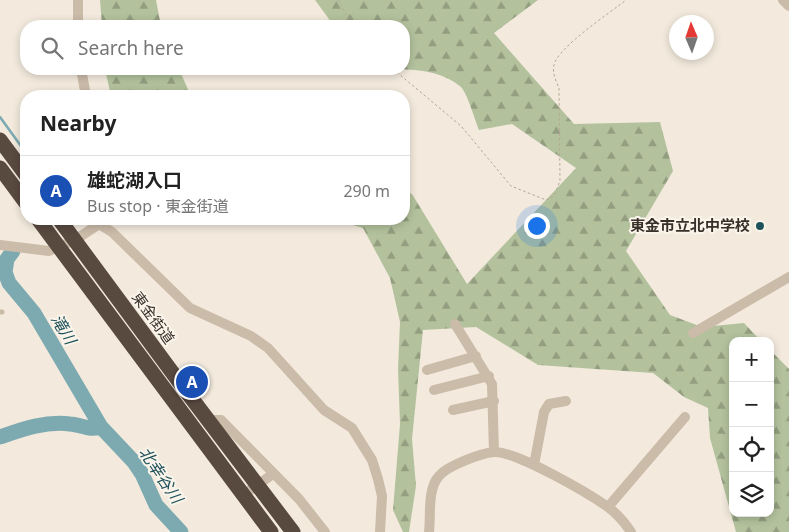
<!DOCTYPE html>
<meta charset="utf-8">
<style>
body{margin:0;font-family:"Noto Sans","Noto Sans JP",sans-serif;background:#f2f2f2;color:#222}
.controls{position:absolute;right:15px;bottom:15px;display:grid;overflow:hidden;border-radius:10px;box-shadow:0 2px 8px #0003}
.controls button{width:45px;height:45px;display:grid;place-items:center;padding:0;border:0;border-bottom:1px solid #e0e0e0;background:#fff;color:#222;font:25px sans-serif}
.compass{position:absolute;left:669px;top:15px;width:45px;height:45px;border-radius:50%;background:#fff;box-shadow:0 2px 8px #0003;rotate:358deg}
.you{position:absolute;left:536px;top:225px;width:18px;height:18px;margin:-12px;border:4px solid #fff;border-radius:50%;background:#1a73e8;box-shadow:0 0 0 8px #1a73e833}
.badge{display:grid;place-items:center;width:32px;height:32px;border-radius:50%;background:#1e515a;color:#fff;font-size:16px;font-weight:700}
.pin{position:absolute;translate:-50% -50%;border:2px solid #fff;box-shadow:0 1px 5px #0006}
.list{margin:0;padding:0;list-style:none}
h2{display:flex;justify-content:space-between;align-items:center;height:65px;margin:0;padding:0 20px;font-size:21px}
h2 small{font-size:16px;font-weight:400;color:#767676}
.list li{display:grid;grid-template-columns:32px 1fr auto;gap:15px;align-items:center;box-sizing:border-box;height:70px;padding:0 20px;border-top:1px solid #e0e0e0}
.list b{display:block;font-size:19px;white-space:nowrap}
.list p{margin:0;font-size:16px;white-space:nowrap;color:#767676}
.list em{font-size:16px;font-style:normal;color:#767676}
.icon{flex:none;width:28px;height:28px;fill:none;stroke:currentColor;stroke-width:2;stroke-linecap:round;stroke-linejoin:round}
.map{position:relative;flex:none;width:789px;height:532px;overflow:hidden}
.search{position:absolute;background:#fff;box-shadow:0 2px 8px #0003;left:20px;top:20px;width:390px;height:55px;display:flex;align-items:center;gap:12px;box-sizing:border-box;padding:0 18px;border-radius:20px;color:#767676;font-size:19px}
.panel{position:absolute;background:#fff;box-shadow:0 2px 8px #0003;left:20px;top:90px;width:390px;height:135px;border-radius:20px}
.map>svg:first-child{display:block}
</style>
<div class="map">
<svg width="789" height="532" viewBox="0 0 789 532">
<defs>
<pattern id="forest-firs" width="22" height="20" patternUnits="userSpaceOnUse" patternTransform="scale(1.25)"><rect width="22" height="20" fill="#b3c29d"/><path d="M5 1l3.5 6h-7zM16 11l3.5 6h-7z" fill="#939e80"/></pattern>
</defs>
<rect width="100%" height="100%" fill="#f3eadd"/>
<path fill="url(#forest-firs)" d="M 100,0 L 156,0 L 161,26 L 102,26 Z
M 315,0 L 538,0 L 494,33 L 574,124 L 660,122 L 673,171 L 626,251 L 670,315 L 702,327 L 744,323 L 761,341 L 733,341 L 733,513 L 770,513 L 770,350 L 789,369 L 789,532 L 736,532 L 710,438 L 708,408 L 684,397 L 653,373 L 538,365 L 476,327 L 423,330 L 412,439 L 416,486 L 409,532 L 403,532 L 393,510 L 400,424 L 398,369 L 400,322 L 390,278 L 363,228 L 331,219 L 404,219 L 404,190 L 412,194 L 467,284 L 576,168 L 512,124 L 479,130 C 475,120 467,93 461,87 C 439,68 406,69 379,69 L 404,69 L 404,26 L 334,26 Z
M 105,69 L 179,69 L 190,94 L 194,96 L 111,96 Z"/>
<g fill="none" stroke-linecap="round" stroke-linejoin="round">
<path stroke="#7caab0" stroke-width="2.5" d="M 0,117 L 26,153"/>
<path stroke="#7caab0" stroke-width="15" d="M 13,251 L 7,259 L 5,272 L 9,283 L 34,313 L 101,427 L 134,462 L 142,474 L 156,505 L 181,532
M 0,437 C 23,429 45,421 70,424 C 82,425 90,431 101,427"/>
<path stroke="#b7a593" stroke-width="1" stroke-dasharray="2.5 2.5" stroke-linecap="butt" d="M 338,0 L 353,26
M 393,69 L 461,126 L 511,186 L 546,200 L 554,196 L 560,181 L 559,88 C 556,81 552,73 554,65 C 557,48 611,12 626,0"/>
<path stroke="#cbbba9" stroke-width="5" d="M 0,312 L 2,312"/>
<path stroke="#cbbba9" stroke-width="10" d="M 78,0 L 78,26
M 783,0 L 789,6
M 81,69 L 86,96
M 99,224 L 112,232 L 190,308 L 251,336 L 268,348 L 324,410 L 352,428 L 372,460 L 378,479 L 382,496 L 380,532
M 0,245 L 49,251 L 75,240 L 99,224
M 455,324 L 492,384 L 494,452
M 693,333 L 789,277
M 427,370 L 476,356
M 434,390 L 489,376
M 453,410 L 494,401
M 208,420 L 221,420 L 299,499 L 325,532
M 534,465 L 544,412 L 549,404 L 566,401
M 243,495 L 273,474
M 608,507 L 685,417
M 429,532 C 431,516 427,489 439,476 C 447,466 481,453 494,452 C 516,451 588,493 608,507 C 616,513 625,523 631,532"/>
<path stroke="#594a40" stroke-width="15" d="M 0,140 L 26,175
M 0,168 L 26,203
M 38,219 L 271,532
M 59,219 L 183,387 L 293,532"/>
</g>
<circle fill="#1e515a" stroke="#faf4ea" stroke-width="2" cx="760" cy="226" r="5"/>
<g text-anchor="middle" stroke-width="4" stroke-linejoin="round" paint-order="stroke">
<g font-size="15" font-weight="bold" fill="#382f29" stroke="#faf4ea" text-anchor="end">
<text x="750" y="231">東金市立北中学校</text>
</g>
<g font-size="15" fill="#382f29" stroke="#faf4ea">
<text transform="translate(153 318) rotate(54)" y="5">東金街道</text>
</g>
<g font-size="16" font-style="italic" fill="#1e515a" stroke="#faf4ea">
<text transform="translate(64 329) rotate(59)" y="6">滝川</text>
<text transform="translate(161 475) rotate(56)" y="6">北幸谷川</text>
</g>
</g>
</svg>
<div class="controls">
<button>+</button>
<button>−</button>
<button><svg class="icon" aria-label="locate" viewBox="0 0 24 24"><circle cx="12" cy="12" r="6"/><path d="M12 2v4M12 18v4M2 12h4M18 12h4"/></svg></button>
<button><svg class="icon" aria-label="layers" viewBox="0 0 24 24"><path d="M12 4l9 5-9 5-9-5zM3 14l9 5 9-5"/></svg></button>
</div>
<svg class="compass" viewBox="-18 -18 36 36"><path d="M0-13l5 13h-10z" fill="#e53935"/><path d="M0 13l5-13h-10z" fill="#767676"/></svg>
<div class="you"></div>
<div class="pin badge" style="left:192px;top:382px;background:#1a4fb4">A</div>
<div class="search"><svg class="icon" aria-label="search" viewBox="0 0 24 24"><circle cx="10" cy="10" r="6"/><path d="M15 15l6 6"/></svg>Search here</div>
<section class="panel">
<h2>Nearby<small></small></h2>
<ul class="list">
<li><span class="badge" style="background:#1a4fb4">A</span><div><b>雄蛇湖入口</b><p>Bus stop · 東金街道</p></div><em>290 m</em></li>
</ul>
</section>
</div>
